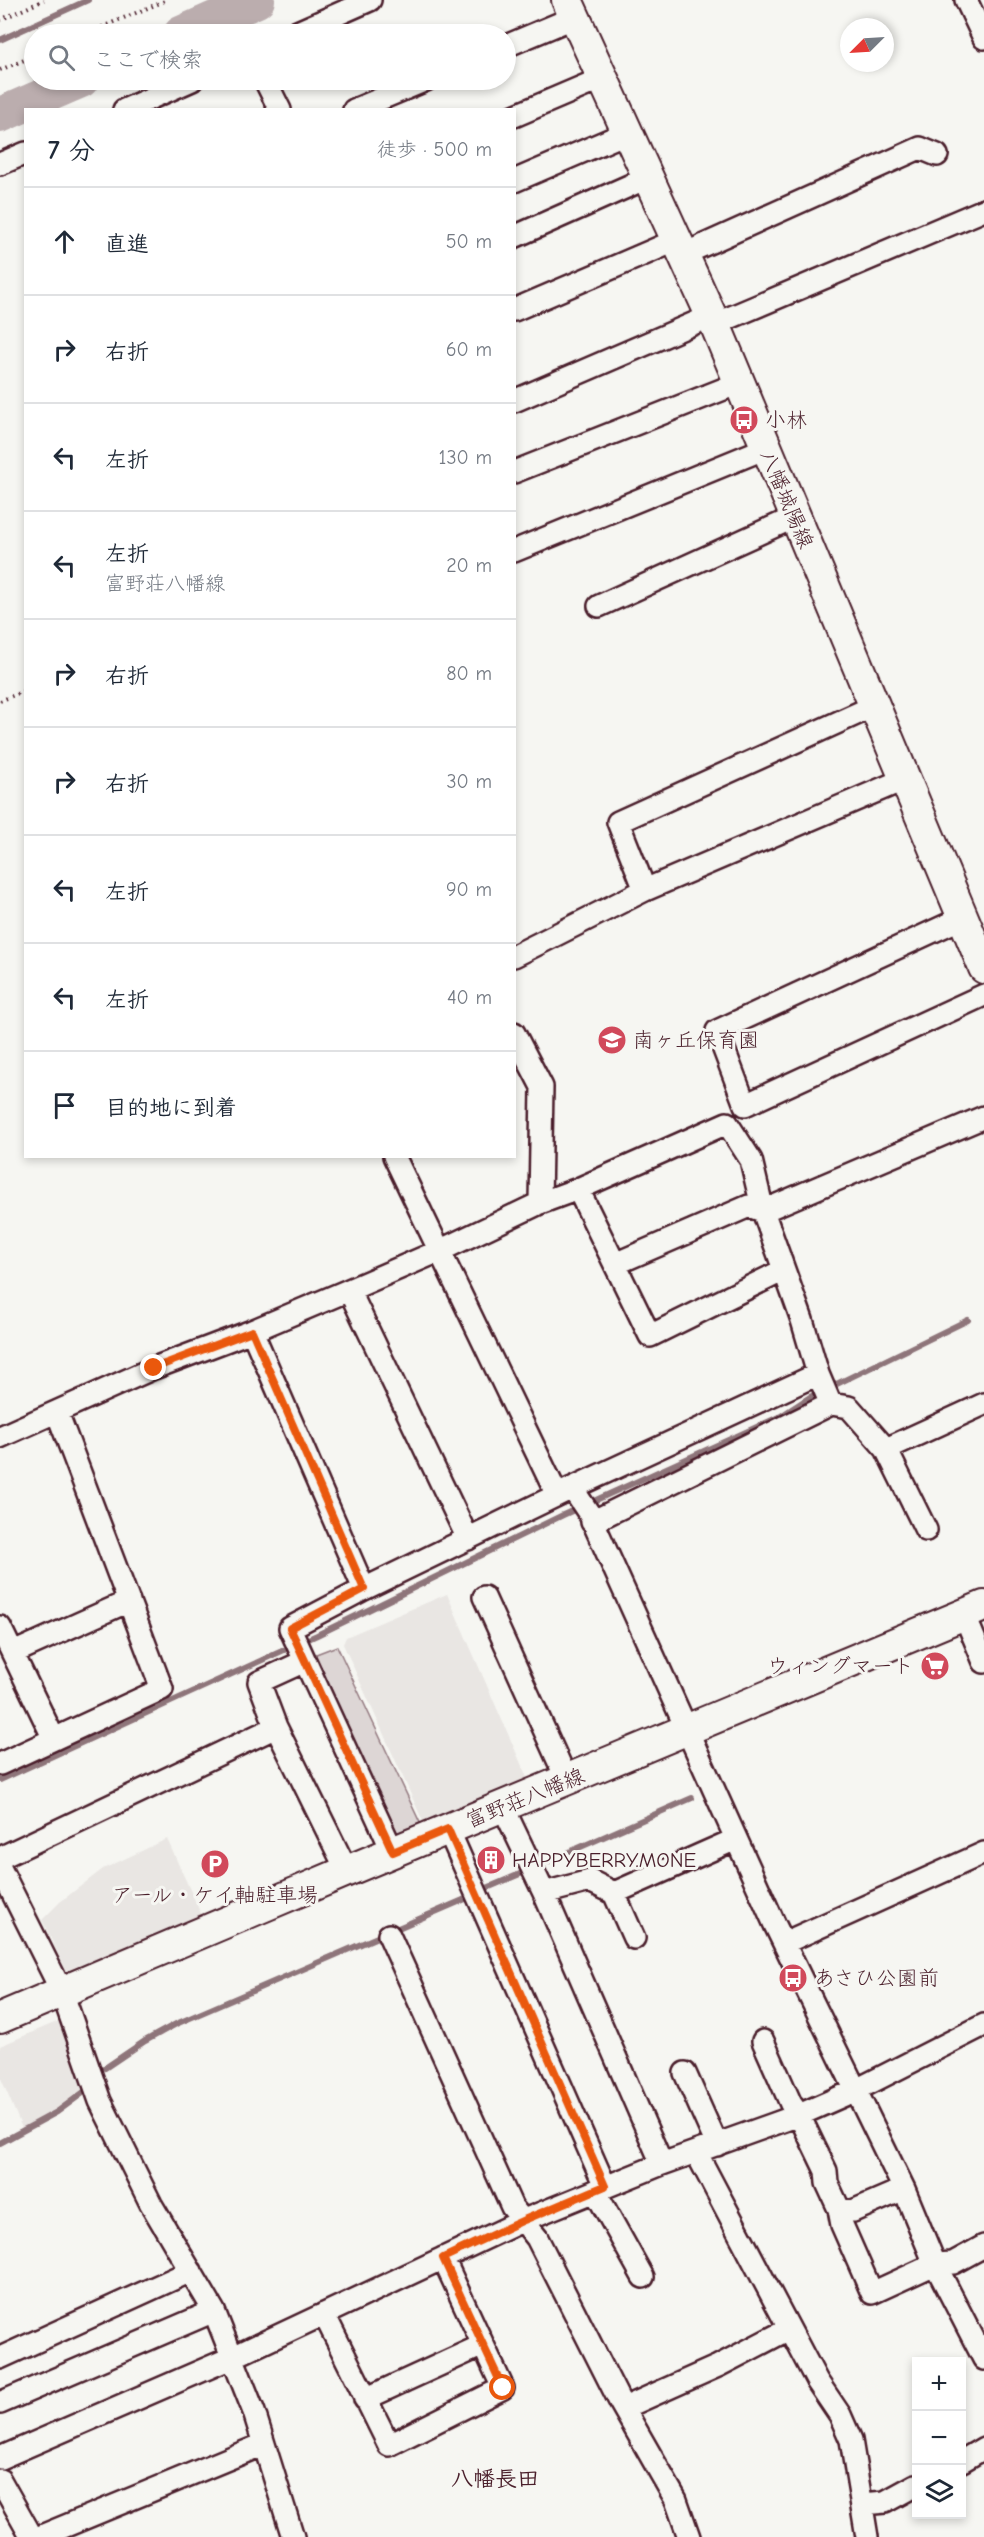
<!DOCTYPE html>
<html lang="ja">
<meta charset="utf-8">
<style>
body{margin:0;font-family:"Comic Neue","Klee One",sans-serif;background:#f6f6f7;color:#1f2937}
.controls{position:absolute;right:18px;bottom:18px;display:grid;overflow:hidden;border-radius:0px;box-shadow:0 3px 9px #0003}
.controls button{width:54px;height:54px;display:grid;place-items:center;padding:0;border:0;border-bottom:2px solid #e0e1e3;background:#fff;color:#1f2937;font:30px sans-serif}
.compass{position:absolute;left:840px;top:18px;width:54px;height:54px;border-radius:50%;background:#fff;box-shadow:0 3px 9px #0003;rotate:246deg}
.stop{position:absolute;width:18px;height:18px;margin:-14px;border:4px solid #ea580c;border-radius:50%;background:#fff}
.stop.end{background:#ea580c;border-color:#fff;box-shadow:0 2px 6px #0008}
.list{margin:0;padding:0;list-style:none}
h2{display:flex;justify-content:space-between;align-items:center;height:78px;margin:0;padding:0 24px;font-size:26px}
h2 small{font-size:20px;font-weight:400;color:#747a83}
.list li{display:grid;grid-template-columns:39px 1fr auto;gap:18px;align-items:center;box-sizing:border-box;height:108px;padding:0 24px;border-top:2px solid #e0e1e3}
.list b{display:block;font-size:22px;white-space:nowrap}
.list p{margin:0;font-size:20px;white-space:nowrap;color:#747a83}
.list em{font-size:20px;font-style:normal;color:#747a83}
.icon{flex:none;width:33px;height:33px;fill:none;stroke:currentColor;stroke-width:2;stroke-linecap:round;stroke-linejoin:round}
.map{position:relative;flex:none;width:984px;height:2537px;overflow:hidden}
.search{position:absolute;background:#fff;box-shadow:0 3px 9px #0003;left:24px;top:24px;width:492px;height:66px;display:flex;align-items:center;gap:15px;box-sizing:border-box;padding:0 21px;border-radius:33px;color:#747a83;font-size:22px}
.panel{position:absolute;background:#fff;box-shadow:0 3px 9px #0003;left:24px;top:108px;width:492px;height:1050px;border-radius:0px}
.map>svg:first-child{display:block}
</style>
<div class="map">
<svg width="984" height="2537" viewBox="0 0 984 2537">
<rect width="100%" height="100%" fill="#f6f6f2"/>
<filter id="ink" filterUnits="userSpaceOnUse"><feTurbulence type="fractalNoise" baseFrequency=".0167" numOctaves="2"/><feDisplacementMap in="SourceGraphic" scale="12" xChannelSelector="R" yChannelSelector="G"/><feConvolveMatrix kernelMatrix="1 2 1 2 8 2 1 2 1" color-interpolation-filters="sRGB"/></filter>
<g filter="url(#ink)">
<path fill="#e9e6e3" d="M 447,1594 L 529,1782 L 426,1828 L 343,1644 L 346,1637 Z
M 167,1839 L 202,1916 L 67,1972 L 42,1920 L 60,1902 L 103,1869 Z
M 59,2021 L 84,2088 L 56,2109 L 22,2128 L 0,2076 L 0,2046 Z"/>
<path fill="#ddd6d5" stroke="#947a80" stroke-width="1.5" d="M 337,1646 L 422,1827 L 396,1839 L 311,1656 Z"/>
<g fill="none" stroke-linecap="round" stroke-linejoin="round">
<path stroke="#8e747a" stroke-width="6" d="M 0,40 L 88,0
M 0,1780 L 317,1635 L 563,1515 L 781,1416 L 810,1397 L 968,1320
M 542,1864 L 692,1798
M 487,1888 L 527,1871
M 105,2068 L 145,2041 L 176,2024 L 470,1897
M 0,2143 L 57,2112 L 84,2092"/>
<path stroke="#bbadae" stroke-width="36" d="M 181,34 L 257,0
M 0,115 L 81,80"/>
<g stroke="#4a1f2b" stroke-width="26">
<path id="street" d="M 966,0 L 984,38
M 293,34 L 370,0
M 506,46 L 575,17
M 265,80 L 280,110
M 124,110 L 192,80
M 354,110 L 426,80
M 514,116 L 603,78
M 0,164 L 26,153
M 514,181 L 628,132
M 514,237 L 649,177
M 684,254 L 920,148 L 937,155
M 514,310 L 677,240
M 715,324 L 984,210
M 514,401 L 711,316
M 514,472 L 739,383
M 514,551 L 766,448
M 599,606 L 795,517
M 645,890 L 618,822 L 874,706
M 962,918 L 717,1031 L 745,1105 L 984,995
M 514,956 L 645,890 L 905,779
M 514,1033 L 542,1087 L 540,1203
M 394,1156 L 557,1495
M 578,1189 L 650,1336 L 784,1270
M 615,1264 L 749,1206 L 763,1211 L 984,1117
M 349,1290 L 439,1251 L 540,1203 L 578,1189 L 727,1123 L 751,1160 L 763,1211 L 802,1320 L 818,1374 L 829,1400 L 831,1404 L 849,1407 L 886,1449 L 926,1530
M 0,1437 L 154,1368 L 252,1331
M 886,1449 L 984,1404
M 572,1488 L 818,1374
M 592,1522 L 831,1404
M 364,1589 L 252,1331 L 349,1290 L 468,1539
M 484,1597 L 567,1780
M 964,1614 L 984,1662
M 0,1627 L 54,1739
M 13,1653 L 129,1601
M 305,1661 L 393,1852
M 0,1764 L 162,1689 L 57,1412
M 503,1807 L 544,1893 L 662,2164
M 448,1829 L 605,2186
M 0,1858 L 276,1727
M 0,1868 L 62,1992 L 100,2101 L 151,2204 L 214,2311 L 254,2412 L 293,2537
M 347,1871 L 276,1727 L 259,1682 L 305,1661 L 290,1628 L 364,1589 L 572,1488 L 590,1515 L 775,1925 L 904,2189 L 935,2264 L 984,2359
M 544,1893 L 590,1881 L 614,1893 L 634,1938
M 614,1893 L 736,1839
M 389,1935 L 512,2207 L 537,2238 L 620,2402 L 676,2500 L 689,2537
M 784,1943 L 984,1853
M 763,2041 L 791,2104 L 799,2115 L 826,2171 L 827,2183 L 839,2209 L 842,2225 L 872,2293 L 935,2264 L 953,2263 L 984,2246
M 685,2073 L 717,2145
M 696,2152 L 817,2381 L 840,2415 L 851,2440 L 867,2537
M 595,2191 L 643,2277
M 839,2209 L 853,2211 L 904,2189
M 324,2314 L 389,2445 L 503,2388 L 443,2258
M 0,2358 L 191,2271
M 365,2399 L 483,2345
M 0,2403 L 214,2311
M 624,2408 L 718,2366 L 789,2329
M 0,2458 L 231,2358 L 524,2220 L 662,2164 L 799,2115 L 856,2090 L 984,2025
M 962,2461 L 984,2448
M 0,2480 L 32,2537
M 863,2504 L 885,2502 L 916,2485
M 39,2537 L 264,2444"/>
</g>
<g stroke="#4a1f2b" stroke-width="34">
<path id="secondary" d="M 567,0 L 715,324 L 984,968
M 0,2018 L 347,1871 L 984,1606"/>
</g>
<path stroke="#4a1f2b" stroke-width="4" stroke-dasharray="1.5 4.5" stroke-linecap="butt" d="M 0,20 L 44,0
M 85,34 L 167,0
M 0,70 L 34,56
M 0,701 L 26,690"/>
<use href="#street" stroke="#f6f6f2" stroke-width="21"/>
<use href="#secondary" stroke="#f6f6f2" stroke-width="30"/>
</g>
</g>
<g fill="none" stroke-linecap="round" stroke-linejoin="round" filter="url(#ink)">
<path stroke="#ea580c" stroke-width="8" d="M 154,1368 L 252,1331 L 364,1589 L 290,1628 L 393,1852 L 448,1829 L 605,2186 L 524,2220 L 443,2258 L 503,2388"/>
</g>
<defs>
<g id="bus-disc" transform="scale(1.5)"><circle r="9.5" fill="#d1495b" stroke="#f6f6f2"/><path d="M-5-6H5V4H4V6H2V4H-2V6H-4V4H-5ZM-3.5-4V0h7V-4ZM-3.5 1.2v1.5H-2V1.2ZM2 1.2v1.5H3.5V1.2Z" fill="#fff"/></g>
<g id="school-disc" transform="scale(1.5)"><circle r="9.5" fill="#d1495b" stroke="#f6f6f2"/><path d="M0-5L7-2L0 1L-7-2ZM-4 1L0 2.5L4 1V4Q0 6-4 4Z" fill="#fff"/></g>
<g id="supermarket-disc" transform="scale(1.5)"><circle r="9.5" fill="#d1495b" stroke="#f6f6f2"/><path d="M-6-5.5h2.5l.6 2H6L4.5 2H-2.5L-4.4-4H-6ZM-1.5 3.2a1.3 1.3 0 1 0 .1 0ZM3 3.2a1.3 1.3 0 1 0 .1 0Z" fill="#fff"/></g>
<g id="building-disc" transform="scale(1.5)"><circle r="9.5" fill="#d1495b" stroke="#f6f6f2"/><path d="M-4-6H4V6H1V3H-1V6H-4ZM-2.5-4.3h1.7v1.8h-1.7ZM.8-4.3h1.7v1.8H.8ZM-2.5-1h1.7V.8h-1.7ZM.8-1h1.7V.8H.8Z" fill="#fff"/></g>
<g id="parking-disc" transform="scale(1.5)"><circle r="9.5" fill="#d1495b" stroke="#f6f6f2"/><path d="M-3.5-5.5H1a3.5 3.5 0 0 1 0 7H-1V5.5H-3.5ZM-1-3.4V-.6H.8a1.4 1.4 0 0 0 0-2.8Z" fill="#fff"/></g>
</defs>
<g fill-rule="evenodd">
<use href="#bus-disc" x="744" y="420"/>
<use href="#school-disc" x="612" y="1040"/>
<use href="#supermarket-disc" x="935" y="1666"/>
<use href="#building-disc" x="491" y="1860"/>
<use href="#parking-disc" x="215" y="1864"/>
<use href="#bus-disc" x="793" y="1978"/>
</g>
<g text-anchor="middle" stroke-width="6" stroke-linejoin="round" paint-order="stroke">
<g font-size="21" fill="#4a1f2b" stroke="#f6f6f2" text-anchor="start">
<text x="765" y="427">小林</text>
<text x="633" y="1047">南ヶ丘保育園</text>
<text x="914" y="1673" text-anchor="end">ウィングマート</text>
<text x="512" y="1867">HAPPYBERRY.MONE</text>
<text x="215" y="1902" text-anchor="middle">アール・ケイ軸駐車場</text>
<text x="814" y="1985">あさひ公園前</text>
</g>
<g font-size="21" fill="#4a1f2b" stroke="#f6f6f2">
<text transform="translate(787 499) rotate(67)" y="7">八幡城陽線</text>
<text transform="translate(525 1798) rotate(-22)" y="7">富野荘八幡線</text>
</g>
<g font-size="22" font-weight="bold" fill="#4a1f2b" stroke="#f6f6f2">
<text x="495" y="2486">八幡長田</text>
</g>
</g>
</svg>
<div class="controls">
<button>+</button>
<button>−</button>
<button><svg class="icon" aria-label="layers" viewBox="0 0 24 24"><path d="M12 4l9 5-9 5-9-5zM3 14l9 5 9-5"/></svg></button>
</div>
<svg class="compass" viewBox="-18 -18 36 36"><path d="M0-13l5 13h-10z" fill="#e53935"/><path d="M0 13l5-13h-10z" fill="#747a83"/></svg>
<div class="stop" style="left:503px;top:2388px"></div>
<div class="stop end" style="left:154px;top:1368px"></div>
<div class="search"><svg class="icon" aria-label="search" viewBox="0 0 24 24"><circle cx="10" cy="10" r="6"/><path d="M15 15l6 6"/></svg>ここで検索</div>
<section class="panel">
<h2>7 分<small>徒歩 · 500 m</small></h2>
<ul class="list">
<li><svg class="icon" aria-label="ahead" viewBox="0 0 24 24"><path d="M12 20V5M6 11l6-6 6 6"/></svg><div><b>直進</b></div><em>50 m</em></li>
<li><svg class="icon" aria-label="right" viewBox="0 0 24 24"><path d="M7 20v-9h11M14 6l5 5-5 5"/></svg><div><b>右折</b></div><em>60 m</em></li>
<li><svg class="icon" aria-label="left" viewBox="0 0 24 24"><path d="M17 20v-9H6M10 6l-5 5 5 5"/></svg><div><b>左折</b></div><em>130 m</em></li>
<li><svg class="icon" aria-label="left" viewBox="0 0 24 24"><path d="M17 20v-9H6M10 6l-5 5 5 5"/></svg><div><b>左折</b><p>富野荘八幡線</p></div><em>20 m</em></li>
<li><svg class="icon" aria-label="right" viewBox="0 0 24 24"><path d="M7 20v-9h11M14 6l5 5-5 5"/></svg><div><b>右折</b></div><em>80 m</em></li>
<li><svg class="icon" aria-label="right" viewBox="0 0 24 24"><path d="M7 20v-9h11M14 6l5 5-5 5"/></svg><div><b>右折</b></div><em>30 m</em></li>
<li><svg class="icon" aria-label="left" viewBox="0 0 24 24"><path d="M17 20v-9H6M10 6l-5 5 5 5"/></svg><div><b>左折</b></div><em>90 m</em></li>
<li><svg class="icon" aria-label="left" viewBox="0 0 24 24"><path d="M17 20v-9H6M10 6l-5 5 5 5"/></svg><div><b>左折</b></div><em>40 m</em></li>
<li><svg class="icon" aria-label="arrive" viewBox="0 0 24 24"><path d="M6 21V4h12l-3 4 3 4H6"/></svg><div><b>目的地に到着</b></div></li>
</ul>
</section>
</div>
